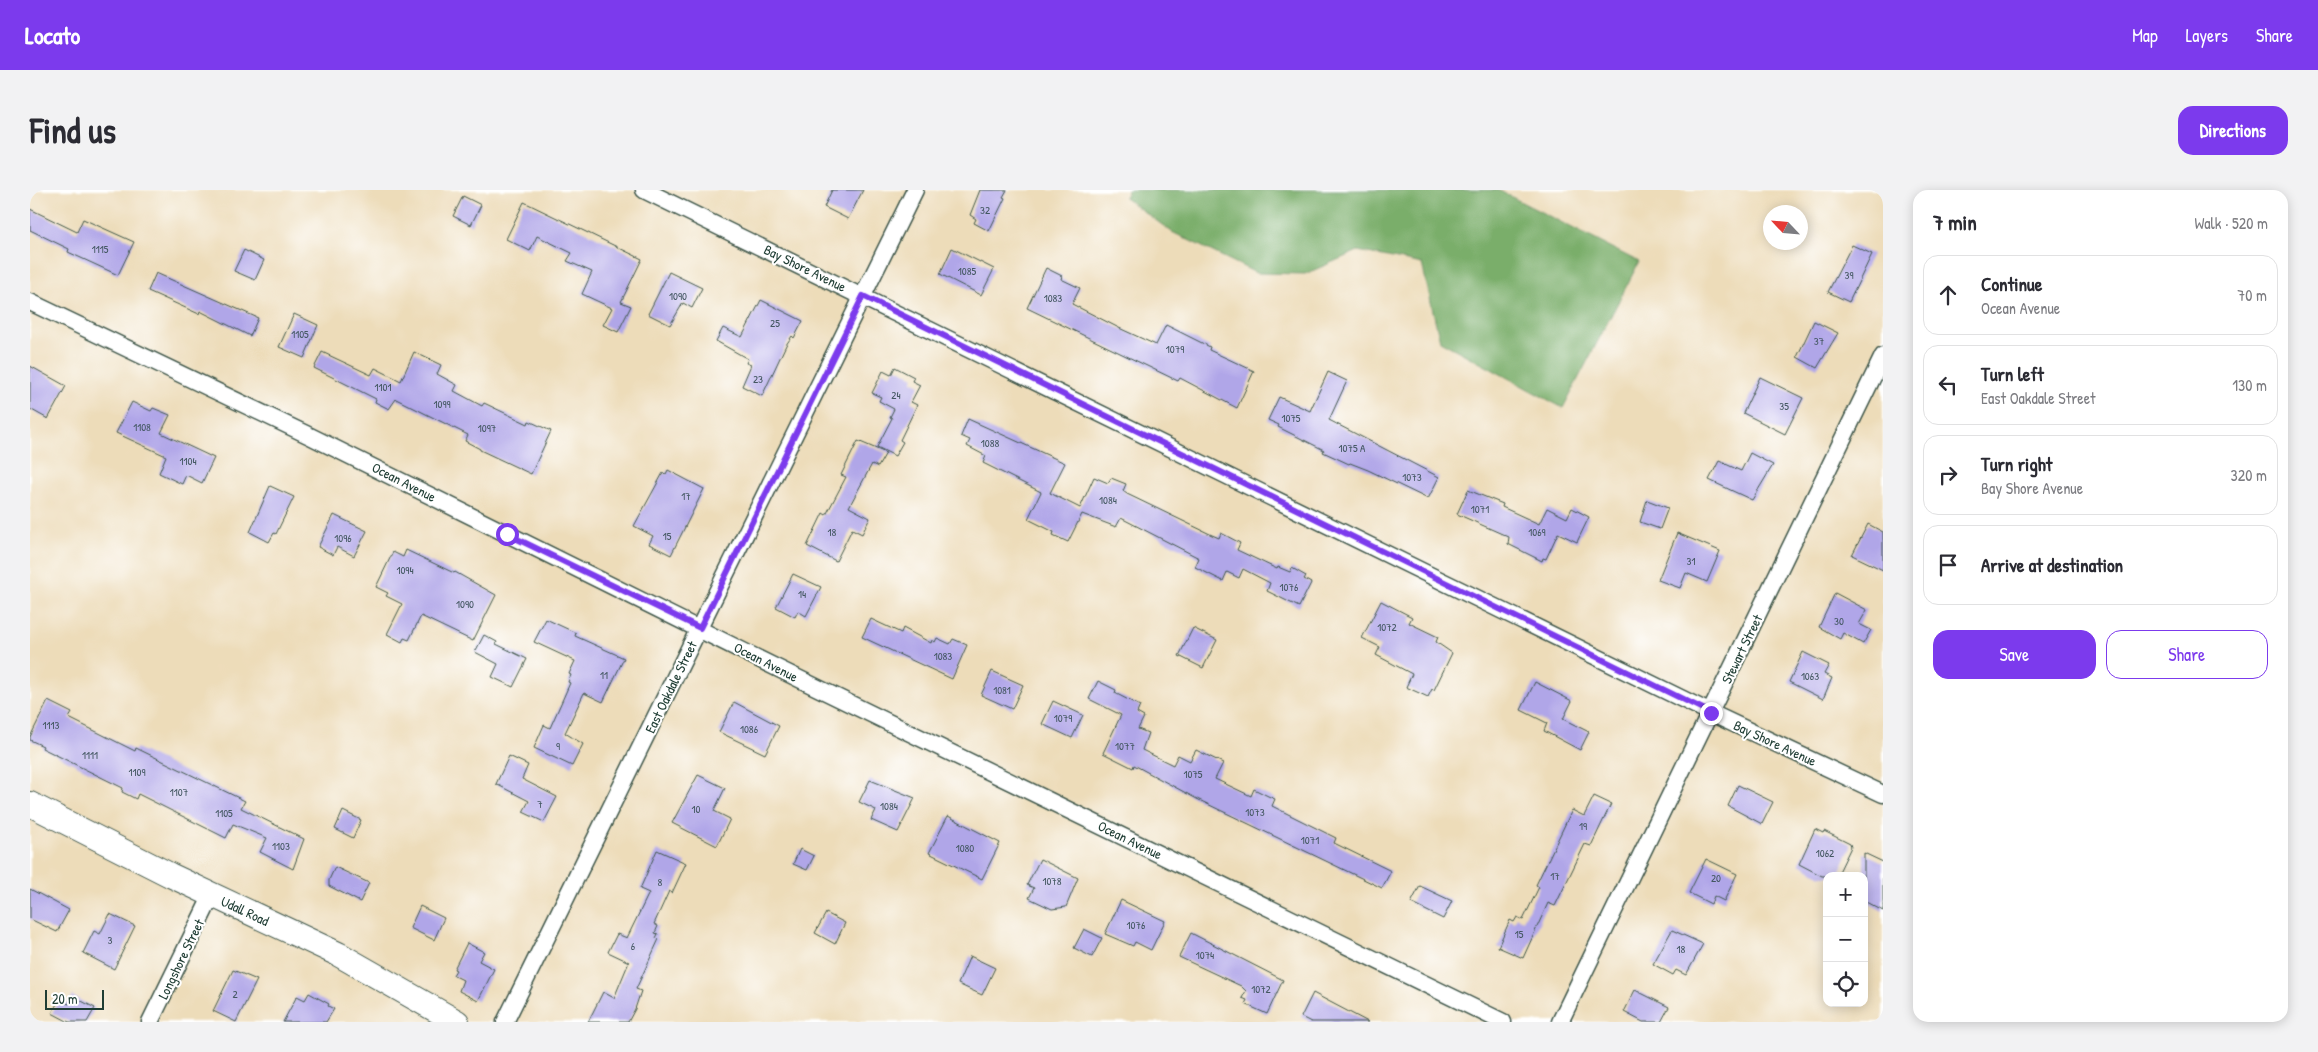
<!DOCTYPE html>
<meta charset="utf-8">
<style>
body{margin:0;font-family:"Patrick Hand",sans-serif;background:#f2f2f3;color:#2b2b33}
.controls{position:absolute;right:15px;bottom:15px;display:grid;overflow:hidden;border-radius:10px;box-shadow:0 2px 12px #0003}
.controls button{width:45px;height:45px;display:grid;place-items:center;padding:0;border:0;border-bottom:1px solid #e1e1e2;background:#fff;color:#2b2b33;font:25px sans-serif}
.compass{position:absolute;left:1733px;top:15px;width:45px;height:45px;border-radius:50%;background:#fff;box-shadow:0 2px 12px #0003;rotate:296deg}
.scale{position:absolute;left:15px;bottom:12px;width:59px;box-sizing:border-box;padding-left:5px;border:2px solid #1f3d34;border-top:0;font-size:14px;line-height:18px;white-space:nowrap;color:#1f3d34;-webkit-text-stroke:4px #fff;paint-order:stroke}
.stop{position:absolute;width:15px;height:15px;margin:-11px;border:4px solid #7c3aed;border-radius:50%;background:#fff}
.stop.end{background:#7c3aed;border-color:#fff;box-shadow:0 1px 5px #0008}
.list{margin:0;padding:0;list-style:none}
h2{display:flex;justify-content:space-between;align-items:center;height:65px;margin:0;padding:0 20px;font-size:21px}
h2 small{font-size:16px;font-weight:400;color:#7c7c81}
.list li{display:grid;grid-template-columns:32px 1fr auto;gap:15px;align-items:center;box-sizing:border-box;height:80px;margin:0 10px 10px;padding:0 10px;border:1px solid #e1e1e2;border-radius:15px}
.list b{display:block;font-size:19px;white-space:nowrap}
.list p{margin:0;font-size:16px;white-space:nowrap;color:#7c7c81}
.list em{font-size:16px;font-style:normal;color:#7c7c81}
.actions{display:flex;gap:10px;padding:15px 20px}
.actions a{flex:1;padding:11px 0;border:1px solid #7c3aed;border-radius:15px;text-align:center;font-size:18px;color:#7c3aed}
.actions .main{background:#7c3aed;color:#fff}
.icon{flex:none;width:28px;height:28px;fill:none;stroke:currentColor;stroke-width:2;stroke-linecap:round;stroke-linejoin:round}
.map{position:relative;flex:none;width:1853px;height:832px;overflow:hidden;border-radius:15px}
header{display:flex;align-items:center;gap:30px;box-sizing:border-box;height:70px;padding:0 25px;background:#7c3aed;color:#fff}
header strong{font-size:24px}
nav{display:flex;gap:28px;margin-inline-start:auto;font-size:18px}
.intro{display:flex;align-items:center;justify-content:space-between;box-sizing:border-box;height:120px;padding:0 30px}
h1{margin:0;font-size:35px}
.button{padding:12px 22px;border-radius:15px;background:#7c3aed;color:#fff;font-size:18px;font-weight:700}
main{display:flex;gap:30px;padding:0 30px}
aside{flex:1;background:#fff;border-radius:15px;box-shadow:0 2px 12px #0003}
.map>svg:first-child{display:block}
</style>
<header>
<strong>Locato</strong>
<nav><a>Map</a><a>Layers</a><a>Share</a></nav>
</header>
<div class="intro"><h1>Find us</h1><a class="button">Directions</a></div>
<main>
<div class="map">
<svg width="1853" height="832" viewBox="0 0 1853 832">
<rect width="100%" height="100%" fill="#fff"/>
<filter id="ink" filterUnits="userSpaceOnUse"><feTurbulence type="fractalNoise" baseFrequency=".02" numOctaves="2"/><feDisplacementMap in="SourceGraphic" scale="10" xChannelSelector="R" yChannelSelector="G"/><feConvolveMatrix kernelMatrix="1 2 1 2 8 2 1 2 1" color-interpolation-filters="sRGB"/></filter>
<filter id="wash" filterUnits="userSpaceOnUse"><feTurbulence type="fractalNoise" baseFrequency=".0096" numOctaves="4" result="noise"/><feDisplacementMap in="SourceGraphic" scale="20" xChannelSelector="R" yChannelSelector="G"/><feGaussianBlur stdDeviation="1.12" result="paint"/><feColorMatrix in="noise" values="0 0 0 0 0 0 0 0 0 0 0 0 0 0 0 0 0 1.4 0 .05"/><feComposite in="paint" operator="in"/></filter>
<g filter="url(#wash)">
<rect width="100%" height="100%" fill="#eddcb9"/>
<path fill="#7aae6a" stroke="#4c764f" d="M 1098,0 L 1468,0 L 1609,72 L 1533,218 L 1410,151 L 1392,74 L 1328,61 L 1275,84 L 1226,83 L 1142,42 L 1095,8 Z"/>
<g id="blocks">
<path fill="#b0a6e8" d="M 802,0 L 833,0 L 818,29 L 794,17 Z
M 950,0 L 977,0 L 973,7 L 975,8 L 959,41 L 944,33 L 946,29 L 940,25 Z
M 433,6 L 451,15 L 441,35 L 423,26 Z
M 494,12 L 612,69 L 591,112 L 601,116 L 588,142 L 573,135 L 582,118 L 552,104 L 562,82 L 537,71 L 542,63 L 507,46 L 500,61 L 476,49 Z
M 0,19 L 47,42 L 53,29 L 104,52 L 88,85 L 38,62 L 39,59 L 0,40 Z
M 1822,55 L 1842,64 L 1819,112 L 1798,102 Z
M 922,58 L 964,79 L 951,105 L 910,84 Z
M 214,60 L 234,70 L 225,90 L 204,81 Z
M 1016,78 L 1032,86 L 1031,89 L 1050,98 L 1042,114 L 1089,138 L 1126,155 L 1136,135 L 1180,157 L 1179,160 L 1224,181 L 1207,218 L 1150,188 L 1148,191 L 997,118 Z
M 639,82 L 672,98 L 662,118 L 653,113 L 640,135 L 618,124 Z
M 126,83 L 228,128 L 220,146 L 170,121 L 169,124 L 118,101 Z
M 731,110 L 773,131 L 764,148 L 762,146 L 756,155 L 732,206 L 712,196 L 721,175 L 716,173 L 718,169 L 686,151 L 693,138 L 712,147 Z
M 264,124 L 288,135 L 274,168 L 249,157 Z
M 1784,131 L 1808,143 L 1787,178 L 1767,167 Z
M 292,162 L 341,185 L 345,178 L 371,191 L 384,162 L 411,175 L 407,184 L 427,195 L 424,201 L 452,216 L 454,213 L 498,234 L 499,231 L 521,241 L 501,284 L 450,260 L 450,259 L 435,251 L 438,245 L 366,209 L 359,219 L 345,212 L 346,209 L 284,178 Z
M 0,176 L 36,196 L 18,229 L 0,219 Z
M 865,177 L 884,187 L 882,191 L 890,195 L 881,212 L 887,215 L 870,250 L 873,252 L 865,266 L 847,257 L 862,228 L 860,227 L 864,219 L 849,211 L 851,207 L 842,203 L 853,181 L 861,185 Z
M 1298,182 L 1317,191 L 1299,230 L 1409,287 L 1398,309 L 1338,280 L 1320,273 L 1319,274 L 1293,262 L 1294,260 L 1248,237 L 1249,235 L 1238,230 L 1249,207 L 1280,221 Z
M 1730,187 L 1773,208 L 1755,244 L 1713,223 Z
M 102,212 L 121,221 L 123,218 L 140,225 L 131,243 L 184,268 L 172,293 L 156,285 L 152,294 L 129,283 L 136,266 L 86,243 Z
M 938,229 L 1035,273 L 1020,303 L 1050,318 L 1064,287 L 1078,293 L 1081,288 L 1096,294 L 1093,301 L 1097,304 L 1182,345 L 1189,348 L 1191,343 L 1210,353 L 1207,360 L 1247,379 L 1248,377 L 1260,382 L 1262,378 L 1276,386 L 1274,389 L 1281,393 L 1269,417 L 1237,401 L 1240,393 L 1213,379 L 1209,388 L 1197,382 L 1193,391 L 1165,377 L 1169,368 L 1091,328 L 1086,337 L 1052,324 L 1038,352 L 1023,345 L 1024,342 L 998,329 L 1011,302 L 953,273 L 956,266 L 937,256 L 940,250 L 931,246 Z
M 828,251 L 856,263 L 848,277 L 842,274 L 819,317 L 840,328 L 832,344 L 822,339 L 806,371 L 777,356 L 793,323 L 796,325 L 816,287 L 811,285 Z
M 1720,263 L 1743,275 L 1722,310 L 1679,290 L 1689,271 L 1711,281 Z
M 638,280 L 674,299 L 641,365 L 619,354 L 623,346 L 604,336 L 633,283 L 636,284 Z
M 240,296 L 264,307 L 246,344 L 244,343 L 239,352 L 220,342 Z
M 1438,300 L 1473,314 L 1472,317 L 1509,334 L 1517,318 L 1537,328 L 1542,318 L 1559,327 L 1547,352 L 1528,343 L 1516,369 L 1513,368 L 1512,371 L 1478,354 L 1479,347 L 1427,324 Z
M 1617,310 L 1638,318 L 1630,339 L 1610,332 Z
M 304,325 L 337,341 L 324,366 L 307,357 L 303,365 L 288,357 Z
M 1838,334 L 1853,342 L 1853,380 L 1822,365 Z
M 1647,343 L 1690,361 L 1677,392 L 1656,383 L 1650,398 L 1628,390 Z
M 376,360 L 424,383 L 425,382 L 466,405 L 443,451 L 391,426 L 379,450 L 374,448 L 372,452 L 357,444 L 372,414 L 356,406 L 358,403 L 346,397 L 363,362 L 373,367 Z
M 763,384 L 791,397 L 776,426 L 768,421 L 765,427 L 746,417 Z
M 1805,403 L 1837,420 L 1829,434 L 1841,440 L 1833,454 L 1813,443 L 1810,449 L 1789,437 Z
M 1351,411 L 1382,427 L 1379,433 L 1408,447 L 1406,452 L 1422,463 L 1404,500 L 1402,499 L 1398,507 L 1376,497 L 1382,484 L 1346,465 L 1350,457 L 1332,448 Z
M 516,429 L 546,443 L 545,446 L 594,468 L 573,512 L 554,503 L 535,543 L 553,554 L 542,576 L 504,558 L 514,535 L 520,538 L 540,493 L 538,492 L 541,485 L 539,484 L 545,471 L 504,452 Z
M 841,429 L 871,443 L 873,438 L 901,453 L 902,450 L 905,452 L 907,448 L 920,454 L 923,449 L 937,455 L 922,489 L 832,447 Z
M 1163,438 L 1187,450 L 1173,478 L 1149,466 Z
M 454,445 L 467,452 L 466,454 L 497,469 L 483,497 L 462,487 L 468,474 L 445,462 Z
M 1773,462 L 1799,475 L 1794,484 L 1802,488 L 1793,509 L 1759,492 Z
M 962,481 L 993,495 L 982,519 L 951,505 Z
M 1068,491 L 1086,500 L 1085,503 L 1110,516 L 1107,523 L 1114,527 L 1108,539 L 1118,543 L 1112,560 L 1143,575 L 1148,565 L 1160,571 L 1166,560 L 1193,573 L 1185,589 L 1221,606 L 1224,599 L 1238,606 L 1245,609 L 1242,616 L 1306,648 L 1304,653 L 1361,681 L 1352,698 L 1167,609 L 1104,575 L 1103,578 L 1073,563 L 1091,525 L 1059,509 Z
M 1505,492 L 1542,511 L 1533,529 L 1559,542 L 1550,560 L 1514,541 L 1517,533 L 1491,520 Z
M 18,511 L 42,523 L 39,528 L 105,561 L 106,558 L 215,611 L 211,618 L 274,649 L 263,679 L 230,662 L 237,648 L 203,634 L 196,648 L 108,604 L 106,609 L 92,602 L 93,598 L 12,558 L 13,556 L 0,550 L 0,547 Z
M 1023,511 L 1053,525 L 1042,548 L 1012,534 Z
M 704,512 L 749,536 L 735,564 L 689,542 Z
M 479,566 L 498,575 L 492,589 L 527,607 L 514,632 L 493,622 L 499,611 L 466,594 Z
M 668,585 L 695,598 L 684,621 L 700,629 L 687,656 L 642,633 Z
M 840,590 L 885,608 L 868,642 L 841,630 L 846,620 L 829,612 Z
M 1708,595 L 1743,612 L 1732,634 L 1698,616 Z
M 1564,606 L 1581,614 L 1561,656 L 1555,654 L 1525,716 L 1518,713 L 1493,768 L 1468,757 L 1480,730 L 1484,732 L 1487,727 L 1493,730 L 1509,697 L 1506,695 L 1542,620 L 1554,626 Z
M 313,621 L 331,630 L 323,648 L 305,639 Z
M 918,626 L 970,653 L 952,689 L 899,663 Z
M 1785,639 L 1793,643 L 1794,641 L 1820,654 L 1821,657 L 1807,686 L 1792,686 L 1769,674 Z
M 770,659 L 784,666 L 777,680 L 763,674 Z
M 627,660 L 656,673 L 642,703 L 639,701 L 624,734 L 628,736 L 625,743 L 628,744 L 626,748 L 629,749 L 606,799 L 611,801 L 605,819 L 598,832 L 558,832 L 573,802 L 584,808 L 599,772 L 578,762 L 587,744 L 597,748 L 619,703 L 610,699 Z
M 1834,663 L 1853,672 L 1853,721 L 1834,711 Z
M 1010,669 L 1048,688 L 1036,717 L 1022,719 L 999,708 L 1004,698 L 997,695 Z
M 1676,669 L 1707,684 L 1694,711 L 1684,706 L 1681,714 L 1659,703 Z
M 305,677 L 339,693 L 330,712 L 299,696 L 299,690 Z
M 1390,696 L 1422,711 L 1413,729 L 1381,713 Z
M 0,699 L 39,720 L 27,742 L 0,729 Z
M 1091,710 L 1135,731 L 1121,760 L 1105,752 L 1103,756 L 1075,744 Z
M 390,716 L 414,728 L 404,750 L 380,738 Z
M 796,723 L 815,733 L 805,754 L 785,743 Z
M 80,724 L 105,736 L 84,779 L 53,763 L 64,741 L 70,744 Z
M 1054,739 L 1072,748 L 1062,767 L 1044,758 Z
M 1642,740 L 1673,754 L 1656,785 L 1646,780 L 1643,785 L 1623,774 Z
M 1161,743 L 1253,790 L 1237,824 L 1215,814 L 1217,810 L 1212,808 L 1216,801 L 1211,796 L 1149,767 Z
M 437,753 L 454,762 L 449,771 L 464,779 L 448,811 L 429,801 L 433,790 L 423,785 L 426,780 L 424,779 Z
M 940,766 L 965,778 L 952,805 L 928,794 Z
M 203,780 L 227,790 L 206,832 L 183,821 Z
M 1605,800 L 1639,817 L 1631,832 L 1613,832 L 1594,822 Z
M 279,803 L 299,814 L 298,816 L 304,819 L 296,832 L 253,832 L 267,806 L 275,810 Z
M 1283,803 L 1338,832 L 1281,832 L 1271,827 Z
M 42,806 L 65,818 L 57,832 L 39,832 L 22,823 L 29,810 L 39,814 Z"/>
</g>
</g>
<g filter="url(#ink)">
<use href="#blocks" fill-opacity="0" stroke="#3e5548" stroke-width="1"/>
<g fill="none" stroke-linecap="round" stroke-linejoin="round">
<g stroke="#3e5548" stroke-width="19">
<path id="street" d="M 614,0 L 1681,523 L 1853,604
M 0,112 L 280,246 L 749,479 L 1473,832
M 120,832 L 182,705
M 475,832 L 885,0
M 1530,832 L 1853,166"/>
</g>
<g stroke="#3e5548" stroke-width="26">
<path id="secondary" d="M 0,614 L 140,685 L 308,764 L 427,832"/>
</g>
<use href="#street" stroke="#fff" stroke-width="16"/>
<use href="#secondary" stroke="#fff" stroke-width="24"/>
</g>
</g>
<g fill="none" stroke-linecap="round" stroke-linejoin="round" filter="url(#ink)">
<path stroke="#7c3aed" stroke-width="6" d="M 477,344 L 670,438 L 833,106 L 1681,523"/>
</g>
<g text-anchor="middle" stroke-width="4" stroke-linejoin="round" paint-order="stroke">
<g font-size="11" fill="#435761">
<text x="955" y="24">32</text>
<text x="70" y="63">1115</text>
<text x="937" y="85">1085</text>
<text x="1819" y="89">39</text>
<text x="648" y="110">1090</text>
<text x="1023" y="112">1083</text>
<text x="745" y="137">25</text>
<text x="270" y="148">1105</text>
<text x="1789" y="155">37</text>
<text x="1145" y="163">1079</text>
<text x="728" y="193">23</text>
<text x="353" y="201">1101</text>
<text x="866" y="209">24</text>
<text x="412" y="218">1099</text>
<text x="1754" y="220">35</text>
<text x="1261" y="232">1075</text>
<text x="112" y="241">1108</text>
<text x="457" y="242">1097</text>
<text x="960" y="257">1088</text>
<text x="1322" y="262">1075 A</text>
<text x="158" y="275">1104</text>
<text x="1382" y="291">1073</text>
<text x="656" y="310">17</text>
<text x="1078" y="314">1084</text>
<text x="1450" y="323">1071</text>
<text x="802" y="346">18</text>
<text x="1507" y="346">1069</text>
<text x="637" y="350">15</text>
<text x="313" y="352">1096</text>
<text x="1661" y="375">31</text>
<text x="375" y="384">1094</text>
<text x="1259" y="401">1076</text>
<text x="772" y="408">14</text>
<text x="435" y="418">1090</text>
<text x="1809" y="435">30</text>
<text x="1357" y="441">1072</text>
<text x="913" y="470">1083</text>
<text x="574" y="489">11</text>
<text x="1780" y="490">1063</text>
<text x="972" y="504">1081</text>
<text x="1033" y="532">1079</text>
<text x="21" y="539">1113</text>
<text x="719" y="543">1086</text>
<text x="528" y="560">9</text>
<text x="1095" y="560">1077</text>
<text x="60" y="569">1111</text>
<text x="107" y="586">1109</text>
<text x="1163" y="588">1075</text>
<text x="149" y="606">1107</text>
<text x="510" y="618">7</text>
<text x="859" y="620">1084</text>
<text x="666" y="623">10</text>
<text x="1225" y="626">1073</text>
<text x="194" y="627">1105</text>
<text x="1553" y="640">19</text>
<text x="1280" y="654">1071</text>
<text x="251" y="660">1103</text>
<text x="935" y="662">1080</text>
<text x="1795" y="667">1062</text>
<text x="1525" y="690">17</text>
<text x="1686" y="692">20</text>
<text x="1022" y="695">1078</text>
<text x="630" y="696">8</text>
<text x="1106" y="739">1076</text>
<text x="1489" y="748">15</text>
<text x="80" y="754">3</text>
<text x="603" y="760">6</text>
<text x="1651" y="763">18</text>
<text x="1175" y="769">1074</text>
<text x="1231" y="803">1072</text>
<text x="205" y="808">2</text>
</g>
<g font-size="14" fill="#1f3d34" stroke="#fff">
<text transform="translate(775 78) rotate(26)" y="5">Bay Shore Avenue</text>
<text transform="translate(374 292) rotate(27)" y="5">Ocean Avenue</text>
<text transform="translate(1712 459) rotate(-64)" y="5">Stewart Street</text>
<text transform="translate(736 472) rotate(27)" y="5">Ocean Avenue</text>
<text transform="translate(641 497) rotate(-64)" y="5">East Oakdale Street</text>
<text transform="translate(1745 553) rotate(25)" y="5">Bay Shore Avenue</text>
<text transform="translate(1100 650) rotate(26)" y="5">Ocean Avenue</text>
<text transform="translate(215 721) rotate(25)" y="5">Udall Road</text>
<text transform="translate(151 769) rotate(-64)" y="5">Longshore Street</text>
</g>
</g>
</svg>
<div class="controls">
<button>+</button>
<button>−</button>
<button><svg class="icon" aria-label="locate" viewBox="0 0 24 24"><circle cx="12" cy="12" r="6"/><path d="M12 2v4M12 18v4M2 12h4M18 12h4"/></svg></button>
</div>
<svg class="compass" viewBox="-18 -18 36 36"><path d="M0-13l5 13h-10z" fill="#e53935"/><path d="M0 13l5-13h-10z" fill="#7c7c81"/></svg>
<div class="scale">20 m</div>
<div class="stop" style="left:477px;top:344px"></div>
<div class="stop end" style="left:1681px;top:523px"></div>
</div>
<aside>
<h2>7 min<small>Walk · 520 m</small></h2>
<ul class="list">
<li><svg class="icon" aria-label="ahead" viewBox="0 0 24 24"><path d="M12 20V5M6 11l6-6 6 6"/></svg><div><b>Continue</b><p>Ocean Avenue</p></div><em>70 m</em></li>
<li><svg class="icon" aria-label="left" viewBox="0 0 24 24"><path d="M17 20v-9H6M10 6l-5 5 5 5"/></svg><div><b>Turn left</b><p>East Oakdale Street</p></div><em>130 m</em></li>
<li><svg class="icon" aria-label="right" viewBox="0 0 24 24"><path d="M7 20v-9h11M14 6l5 5-5 5"/></svg><div><b>Turn right</b><p>Bay Shore Avenue</p></div><em>320 m</em></li>
<li><svg class="icon" aria-label="arrive" viewBox="0 0 24 24"><path d="M6 21V4h12l-3 4 3 4H6"/></svg><div><b>Arrive at destination</b></div></li>
</ul>
<div class="actions"><a class="main">Save</a><a>Share</a></div>
</aside>
</main>
